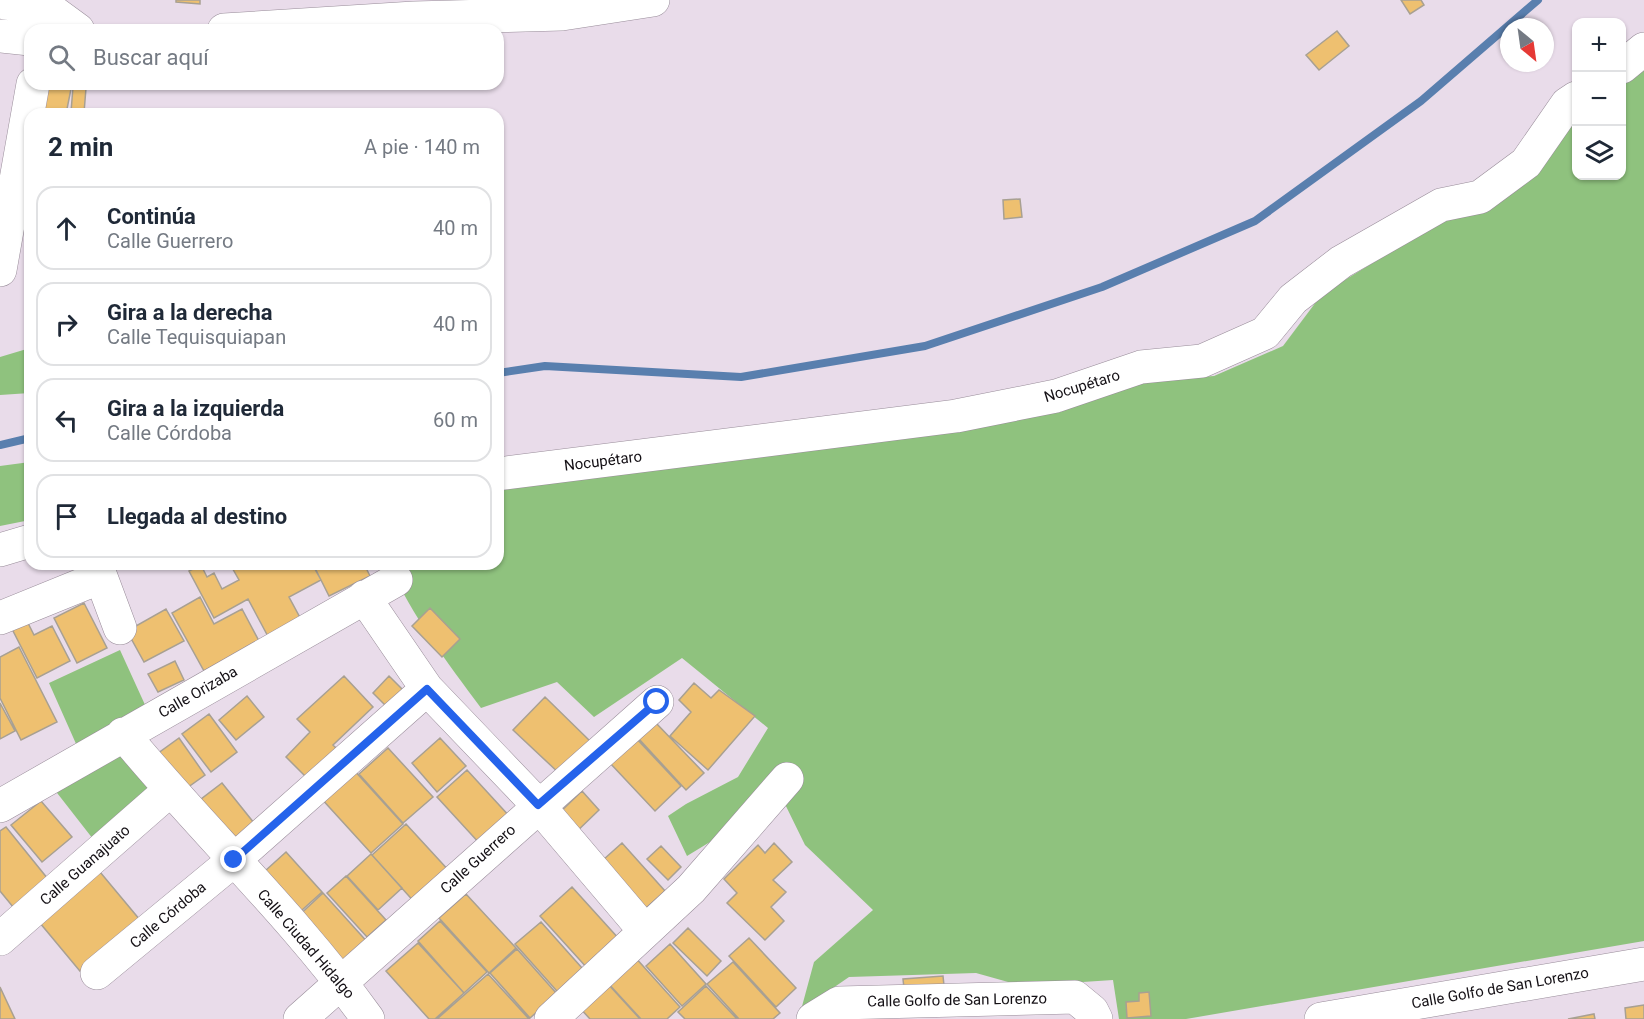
<!DOCTYPE html>
<html lang="es">
<meta charset="utf-8">
<style>
body{margin:0;font-family:Roboto,sans-serif;background:#f2f2f3;color:#1f2937}
.controls{position:absolute;right:18px;top:18px;display:grid;overflow:hidden;border-radius:12px;box-shadow:0 2px 4px #0004}
.controls button{width:54px;height:54px;display:grid;place-items:center;padding:0;border:0;border-bottom:2px solid #e0e1e3;background:#fff;color:#1f2937;font:30px sans-serif}
.compass{position:absolute;left:1500px;top:18px;width:54px;height:54px;border-radius:50%;background:#fff;box-shadow:0 2px 4px #0004;rotate:151deg}
.stop{position:absolute;width:18px;height:18px;margin:-14px;border:4px solid #2563eb;border-radius:50%;background:#fff}
.stop.end{background:#2563eb;border-color:#fff;box-shadow:0 2px 6px #0008}
.list{margin:0;padding:0;list-style:none}
h2{display:flex;justify-content:space-between;align-items:center;height:78px;margin:0;padding:0 24px;font-size:26px}
h2 small{font-size:20px;font-weight:400;color:#747a83}
.list li{display:grid;grid-template-columns:39px 1fr auto;gap:18px;align-items:center;box-sizing:border-box;height:84px;margin:0 12px 12px;padding:0 12px;border:2px solid #e0e1e3;border-radius:18px}
.list b{display:block;font-size:22px;white-space:nowrap}
.list p{margin:0;font-size:20px;white-space:nowrap;color:#747a83}
.list em{font-size:20px;font-style:normal;color:#747a83}
.icon{flex:none;width:33px;height:33px;fill:none;stroke:currentColor;stroke-width:2;stroke-linecap:round;stroke-linejoin:round}
.map{position:relative;flex:none;width:1644px;height:1019px;overflow:hidden}
.search{position:absolute;background:#fff;box-shadow:0 2px 4px #0004;left:24px;top:24px;width:480px;height:66px;display:flex;align-items:center;gap:15px;box-sizing:border-box;padding:0 21px;border-radius:18px;color:#747a83;font-size:22px}
.panel{position:absolute;background:#fff;box-shadow:0 2px 4px #0004;left:24px;top:108px;width:480px;height:462px;border-radius:18px}
.map>svg:first-child{display:block}
</style>
<div class="map">
<svg width="1644" height="1019" viewBox="0 0 1644 1019">
<rect width="100%" height="100%" fill="#e9dcea"/>
<path fill="#8fc27e" d="M 1644,68 L 1644,941 L 1186,1019 L 1119,1019 L 1113,980 L 1022,986 L 976,973 L 849,977 L 801,1010 L 814,962 L 873,910 L 805,845 L 782,798 L 687,856 L 668,816 L 686,804 L 738,777 L 768,728 L 682,658 L 594,717 L 557,682 L 481,708 C 447,662 412,616 389,564 L 498,564 L 498,490 L 700,463 L 1137,382 L 1214,376 L 1283,346 L 1322,294 L 1441,221 L 1576,116 L 1576,176 L 1622,176 L 1622,84 Z
M 30,348 L 30,393 L 0,395 L 0,357 Z
M 30,462 L 30,520 L 0,526 L 0,466 Z
M 120,650 L 146,707 L 77,746 L 49,683 Z
M 120,748 L 158,787 L 93,839 L 54,789 Z"/>
<g fill="none" stroke-linecap="round" stroke-linejoin="round">
<path stroke="#597fae" stroke-width="8" d="M 498,373 L 545,366 L 741,377 L 925,346 L 1102,287 L 1255,221 L 1421,101 L 1538,0
M 0,445 L 30,438"/>
</g>
<path fill="#eec070" stroke="#a8a092" stroke-width="1.5" d="M 176,0 L 200,0 L 200,4 L 176,2 Z
M 1401,0 L 1421,0 L 1424,5 L 1410,14 Z
M 1337,31 L 1349,46 L 1319,70 L 1306,55 Z
M 40,84 L 72,84 L 66,114 L 35,111 Z
M 120,84 L 146,84 L 146,86 L 120,86 Z
M 73,87 L 86,88 L 84,113 L 71,112 Z
M 1020,199 L 1022,217 L 1004,219 L 1003,200 Z
M 230,564 L 252,564 L 254,567 L 259,564 L 312,564 L 321,580 L 289,597 L 304,625 L 271,642 L 248,599 L 214,618 L 189,571 L 201,565 L 207,577 L 214,573 L 222,589 L 239,580 Z
M 313,564 L 364,564 L 370,576 L 329,596 Z
M 200,597 L 214,624 L 242,609 L 259,641 L 204,671 L 172,613 Z
M 84,603 L 107,648 L 77,663 L 54,618 Z
M 430,608 L 460,639 L 442,657 L 412,626 Z
M 166,609 L 184,641 L 144,662 L 127,631 Z
M 24,615 L 34,635 L 52,626 L 70,661 L 37,678 L 9,623 Z
M 19,647 L 57,722 L 21,740 L 0,698 L 0,657 Z
M 175,661 L 184,680 L 158,692 L 148,674 Z
M 344,676 L 373,707 L 333,745 L 338,750 L 309,780 L 286,757 L 310,732 L 297,719 Z
M 389,676 L 405,692 L 389,709 L 373,693 Z
M 694,683 L 711,698 L 719,690 L 755,716 L 708,770 L 670,736 L 691,712 L 679,700 Z
M 247,696 L 264,717 L 236,740 L 219,720 Z
M 545,697 L 592,743 L 561,775 L 513,730 Z
M 0,703 L 15,731 L 0,739 Z
M 209,714 L 237,752 L 211,772 L 182,734 Z
M 656,723 L 704,773 L 686,790 L 639,739 Z
M 635,737 L 681,786 L 655,811 L 609,762 Z
M 179,738 L 205,775 L 184,790 L 157,754 Z
M 440,738 L 466,766 L 437,792 L 412,763 Z
M 388,748 L 433,797 L 403,823 L 359,774 Z
M 352,768 L 403,824 L 371,853 L 320,797 Z
M 467,770 L 511,818 L 481,845 L 437,797 Z
M 222,783 L 254,823 L 224,847 L 192,806 Z
M 582,791 L 599,810 L 571,837 L 553,819 Z
M 41,801 L 72,837 L 42,862 L 11,825 Z
M 406,824 L 451,873 L 417,905 L 372,855 Z
M 6,827 L 52,884 L 18,913 L 0,891 L 0,831 Z
M 622,843 L 665,891 L 637,916 L 594,868 Z
M 774,843 L 792,862 L 773,880 L 786,892 L 771,907 L 784,921 L 765,940 L 727,903 L 737,893 L 724,879 L 758,845 L 765,853 Z
M 661,846 L 681,867 L 668,880 L 647,859 Z
M 286,852 L 322,892 L 291,920 L 255,880 Z
M 371,854 L 402,888 L 378,910 L 347,876 Z
M 100,872 L 145,926 L 84,976 L 40,923 Z
M 346,876 L 386,920 L 367,937 L 327,893 Z
M 572,887 L 620,940 L 588,969 L 540,916 Z
M 323,893 L 370,945 L 340,971 L 294,920 Z
M 466,894 L 516,948 L 489,973 L 439,918 Z
M 440,921 L 487,972 L 464,993 L 418,941 Z
M 541,922 L 590,977 L 564,999 L 515,944 Z
M 688,928 L 721,961 L 707,976 L 673,943 Z
M 749,938 L 796,988 L 776,1007 L 729,956 Z
M 418,943 L 464,993 L 435,1019 L 429,1019 L 386,971 Z
M 670,944 L 706,984 L 682,1006 L 646,966 Z
M 517,949 L 557,994 L 530,1018 L 490,973 Z
M 634,956 L 680,1007 L 667,1019 L 641,1019 L 606,981 Z
M 733,962 L 780,1013 L 773,1019 L 739,1019 L 707,984 Z
M 488,974 L 529,1019 L 437,1019 Z
M 943,976 L 945,995 L 905,998 L 903,979 Z
M 608,984 L 640,1019 L 590,1019 L 580,1008 Z
M 706,986 L 737,1019 L 685,1019 L 678,1012 Z
M 0,987 L 15,1019 L 0,1019 Z
M 1149,992 L 1151,1016 L 1127,1018 L 1126,1002 L 1139,1001 L 1139,993 Z
M 1644,1005 L 1644,1019 L 1626,1019 L 1625,1008 Z
M 1594,1014 L 1595,1019 L 1568,1019 Z"/>
<g fill="none" stroke-linecap="round" stroke-linejoin="round">
<g stroke="#988c99" stroke-width="34">
<path id="street" d="M 0,2 L 52,11 L 78,30
M 224,30 L 414,18 L 562,14 L 653,0
M 0,36 L 30,39
M 1622,67 L 1644,49
M 0,270 L 33,84
M 498,474 L 956,416 L 1056,396 L 1141,367 L 1202,361 L 1265,333 L 1293,299 L 1341,262 L 1441,205 L 1480,197 L 1526,163 L 1567,104 L 1576,98
M 0,550 L 30,541
M 364,597 L 427,689 L 538,805 L 645,931
M 0,618 L 101,577 L 120,628
M 123,734 C 203,831 295,917 368,1019
M 0,806 L 396,580
M 0,939 L 169,791
M 97,973 L 234,860 L 427,689
M 300,1019 L 657,702
M 551,1019 L 691,889 L 787,779
M 813,1019 L 839,1003 L 1075,997 L 1092,1011 L 1096,1019
M 1321,1019 L 1644,964"/>
</g>
<use href="#street" stroke="#fff" stroke-width="33"/>
</g>
<g fill="none" stroke-linecap="round" stroke-linejoin="round">
<path stroke="#2563eb" stroke-width="8" d="M 234,860 L 427,689 L 538,805 L 657,702"/>
</g>
<g text-anchor="middle" stroke-width="5" stroke-linejoin="round" paint-order="stroke">
<g font-size="15" fill="#141015" stroke="#fff">
<text transform="translate(1082 386) rotate(-17)" y="5">Nocupétaro</text>
<text transform="translate(603 461) rotate(-7)" y="5">Nocupétaro</text>
<text transform="translate(198 692) rotate(-30)" y="5">Calle Orizaba</text>
<text transform="translate(478 859) rotate(-42)" y="5">Calle Guerrero</text>
<text transform="translate(85 865) rotate(-41)" y="5">Calle Guanajuato</text>
<text transform="translate(168 915) rotate(-40)" y="5">Calle Córdoba</text>
<text transform="translate(306 944) rotate(49)" y="5">Calle Ciudad Hidalgo</text>
<text transform="translate(1500 988) rotate(-10)" y="5">Calle Golfo de San Lorenzo</text>
<text transform="translate(957 1000) rotate(-1)" y="5">Calle Golfo de San Lorenzo</text>
</g>
</g>
</svg>
<div class="controls">
<button>+</button>
<button>−</button>
<button><svg class="icon" aria-label="layers" viewBox="0 0 24 24"><path d="M12 4l9 5-9 5-9-5zM3 14l9 5 9-5"/></svg></button>
</div>
<svg class="compass" viewBox="-18 -18 36 36"><path d="M0-13l5 13h-10z" fill="#e53935"/><path d="M0 13l5-13h-10z" fill="#747a83"/></svg>
<div class="stop" style="left:657px;top:702px"></div>
<div class="stop end" style="left:234px;top:860px"></div>
<div class="search"><svg class="icon" aria-label="search" viewBox="0 0 24 24"><circle cx="10" cy="10" r="6"/><path d="M15 15l6 6"/></svg>Buscar aquí</div>
<section class="panel">
<h2>2 min<small>A pie · 140 m</small></h2>
<ul class="list">
<li><svg class="icon" aria-label="ahead" viewBox="0 0 24 24"><path d="M12 20V5M6 11l6-6 6 6"/></svg><div><b>Continúa</b><p>Calle Guerrero</p></div><em>40 m</em></li>
<li><svg class="icon" aria-label="right" viewBox="0 0 24 24"><path d="M7 20v-9h11M14 6l5 5-5 5"/></svg><div><b>Gira a la derecha</b><p>Calle Tequisquiapan</p></div><em>40 m</em></li>
<li><svg class="icon" aria-label="left" viewBox="0 0 24 24"><path d="M17 20v-9H6M10 6l-5 5 5 5"/></svg><div><b>Gira a la izquierda</b><p>Calle Córdoba</p></div><em>60 m</em></li>
<li><svg class="icon" aria-label="arrive" viewBox="0 0 24 24"><path d="M6 21V4h12l-3 4 3 4H6"/></svg><div><b>Llegada al destino</b></div></li>
</ul>
</section>
</div>
